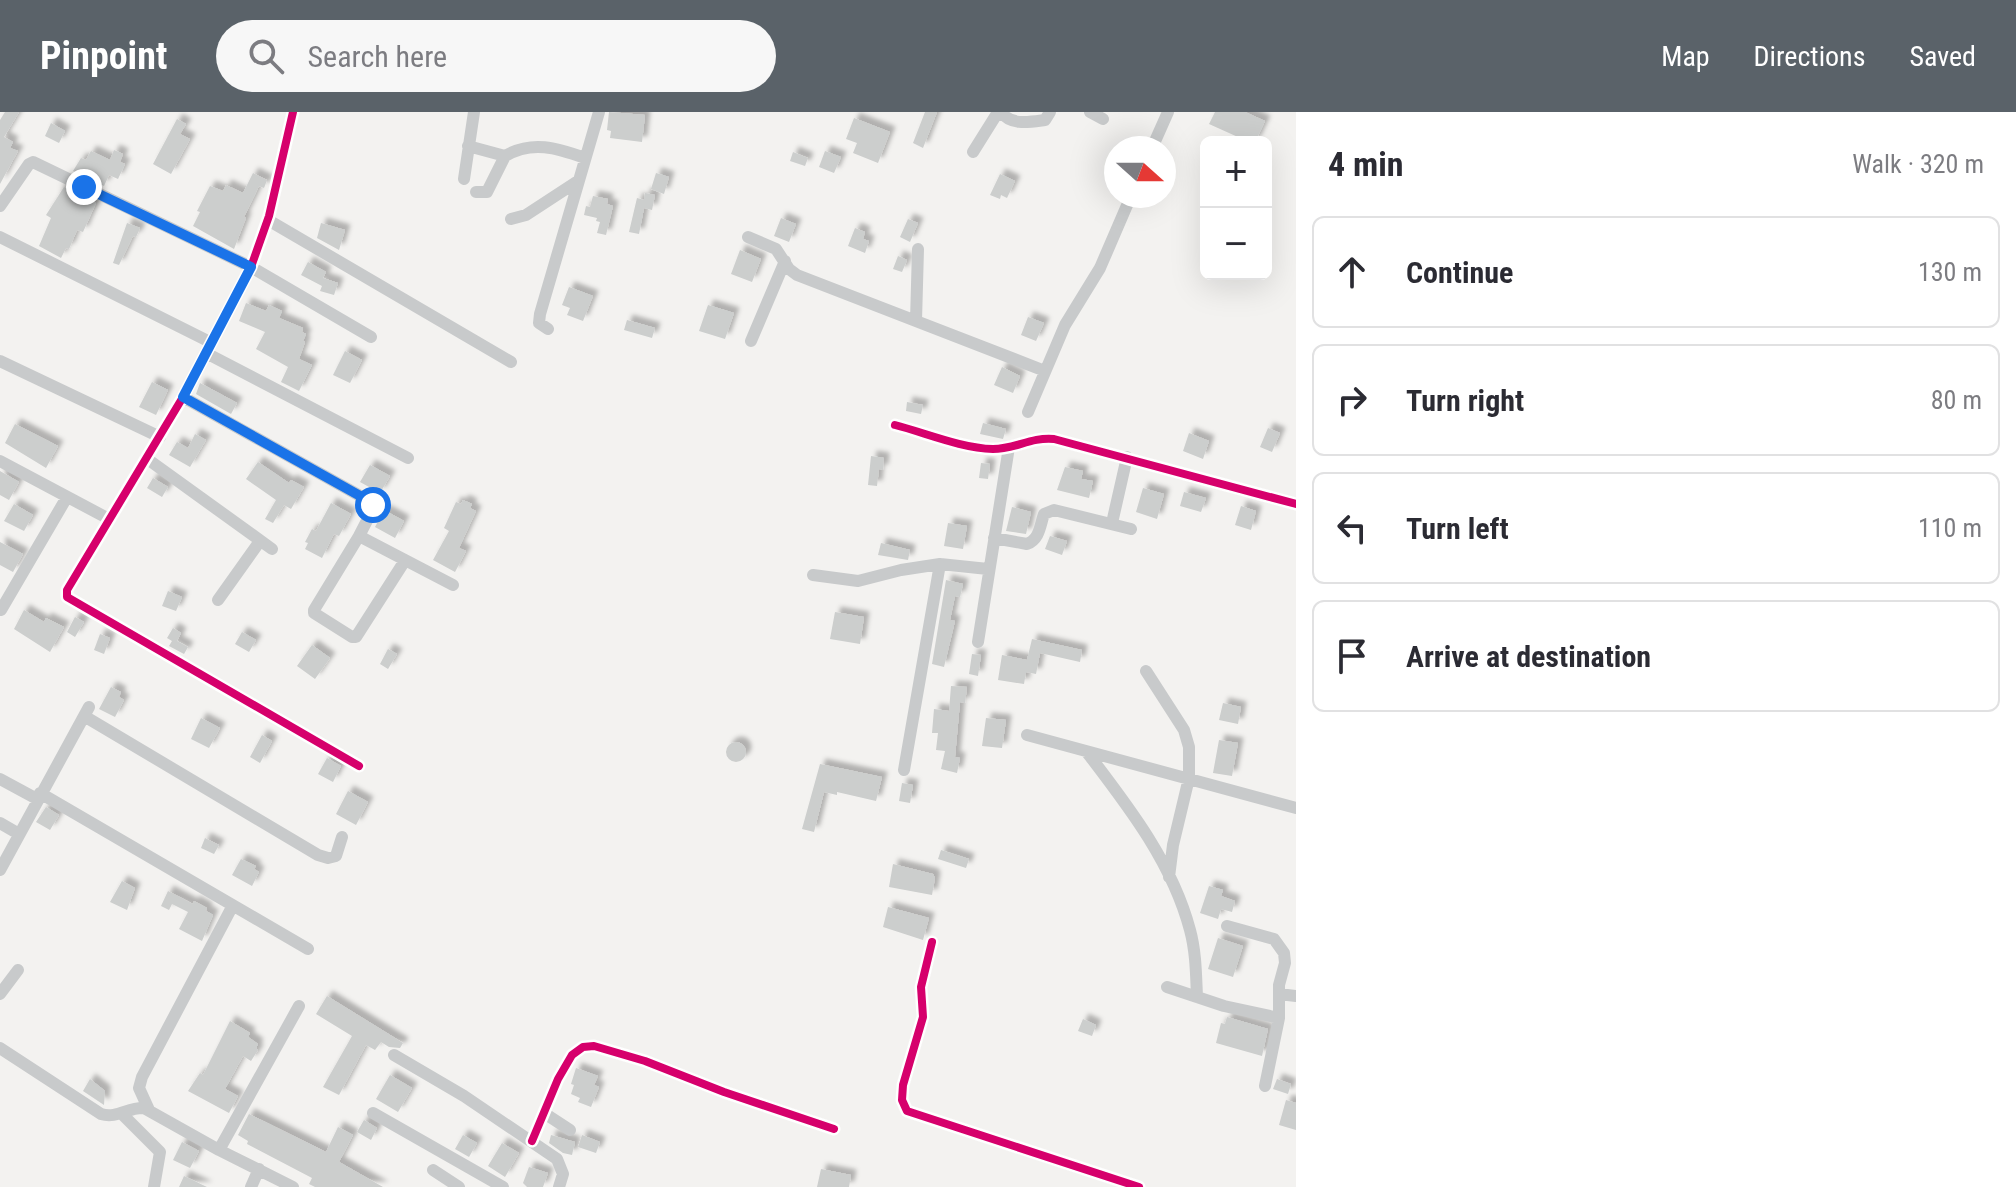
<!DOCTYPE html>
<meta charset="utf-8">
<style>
body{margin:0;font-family:"Roboto Condensed",sans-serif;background:#f7f7f7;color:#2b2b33}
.controls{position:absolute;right:24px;top:24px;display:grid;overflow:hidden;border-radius:12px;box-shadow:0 8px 32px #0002}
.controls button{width:72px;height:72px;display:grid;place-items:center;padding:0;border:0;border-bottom:2px solid #e1e1e2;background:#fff;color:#2b2b33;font:40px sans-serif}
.compass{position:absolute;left:1104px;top:24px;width:72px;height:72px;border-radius:50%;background:#fff;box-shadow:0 8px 32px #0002;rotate:111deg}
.stop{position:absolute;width:24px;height:24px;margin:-18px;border:6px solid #1a73e8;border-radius:50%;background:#fff}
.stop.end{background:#1a73e8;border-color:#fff;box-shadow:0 2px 8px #0008}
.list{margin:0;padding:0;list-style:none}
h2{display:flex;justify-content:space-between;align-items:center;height:104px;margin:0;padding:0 32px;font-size:34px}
h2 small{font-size:26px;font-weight:400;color:#7c7c81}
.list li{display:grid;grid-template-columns:52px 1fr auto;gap:24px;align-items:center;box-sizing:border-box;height:112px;margin:0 16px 16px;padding:0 16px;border:2px solid #e1e1e2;border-radius:12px}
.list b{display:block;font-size:30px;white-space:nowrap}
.list em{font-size:26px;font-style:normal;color:#7c7c81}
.icon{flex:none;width:44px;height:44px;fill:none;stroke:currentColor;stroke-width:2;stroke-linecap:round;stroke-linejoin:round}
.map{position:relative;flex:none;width:1296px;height:1075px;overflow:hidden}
header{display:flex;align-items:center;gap:48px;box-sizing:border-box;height:112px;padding:0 40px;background:#5a6269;color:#fff}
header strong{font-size:38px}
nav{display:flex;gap:44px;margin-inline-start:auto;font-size:28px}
.search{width:560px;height:72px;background:#f7f7f7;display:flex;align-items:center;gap:20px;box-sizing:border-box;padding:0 28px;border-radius:44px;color:#7c7c81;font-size:30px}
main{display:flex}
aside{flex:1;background:#fff}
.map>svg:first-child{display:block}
</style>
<header>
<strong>Pinpoint</strong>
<div class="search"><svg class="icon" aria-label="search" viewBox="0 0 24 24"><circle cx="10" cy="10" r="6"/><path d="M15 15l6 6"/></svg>Search here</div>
<nav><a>Map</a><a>Directions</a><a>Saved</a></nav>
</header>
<main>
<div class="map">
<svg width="1296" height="1075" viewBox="0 0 1296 1075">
<defs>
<filter id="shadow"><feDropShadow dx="5.5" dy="-5.5" stdDeviation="2" flood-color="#0004"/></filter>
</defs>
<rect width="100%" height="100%" fill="#f3f2f0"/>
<path fill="#cccecd" filter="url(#shadow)" d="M 5,0 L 19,0 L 4,25 L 13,30 L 10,36 L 18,39 L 0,72 L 0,8 Z
M 609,0 L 645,3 L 642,30 L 610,26 L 611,19 L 607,18 Z
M 925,0 L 937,0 L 923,36 L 913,31 Z
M 1215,0 L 1245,0 L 1265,9 L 1255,30 L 1249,30 L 1209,12 Z
M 854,6 L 890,20 L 878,51 L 853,41 L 857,31 L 846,27 Z
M 177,7 L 186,12 L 180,22 L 190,27 L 171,62 L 153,52 Z
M 51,11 L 65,19 L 59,31 L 45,24 Z
M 114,38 L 123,42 L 120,50 L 125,52 L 118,67 L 109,63 L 104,74 L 73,59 L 81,46 L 86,48 L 91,39 L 110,48 Z
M 825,39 L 841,45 L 834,61 L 819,55 Z
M 793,40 L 808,46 L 805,54 L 790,49 Z
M 253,61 L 267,68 L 264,76 L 259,74 L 244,105 L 246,106 L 234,137 L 193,114 L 200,100 L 197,99 L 210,74 L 223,79 L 226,73 L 243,81 Z
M 656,61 L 669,65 L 664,82 L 651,77 Z
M 1000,62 L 1015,69 L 1007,86 L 1001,83 L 1000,87 L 990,83 Z
M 64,75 L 96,91 L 83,120 L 77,118 L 69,137 L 66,136 L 61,146 L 39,134 L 51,106 L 46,103 Z
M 645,81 L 655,83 L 652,98 L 644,96 L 639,122 L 629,120 L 637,86 L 644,88 Z
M 593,84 L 608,87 L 607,92 L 613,94 L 606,123 L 597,121 L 600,110 L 596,109 L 597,106 L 584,103 L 586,94 L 590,95 Z
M 781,106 L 796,112 L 789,130 L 774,124 Z
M 908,107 L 918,111 L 910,130 L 900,125 Z
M 127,111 L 140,116 L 136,125 L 133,124 L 119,153 L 113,151 Z
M 321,111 L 345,118 L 339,138 L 317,126 Z
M 855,116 L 865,120 L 863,127 L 869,129 L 865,141 L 848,134 Z
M 740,138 L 761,147 L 752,170 L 731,162 Z
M 898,144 L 907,148 L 902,160 L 893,157 Z
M 308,150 L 326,160 L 323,166 L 338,171 L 334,183 L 320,179 L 322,174 L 301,163 Z
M 569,175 L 593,184 L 583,209 L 567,203 L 570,196 L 562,193 Z
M 246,191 L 266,199 L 269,193 L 282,199 L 279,206 L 303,216 L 302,220 L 306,222 L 303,229 L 305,230 L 299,247 L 312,253 L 299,279 L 281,270 L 288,255 L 256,237 L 265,220 L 239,209 Z
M 708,193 L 734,201 L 725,227 L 699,219 Z
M 1028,205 L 1044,211 L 1036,229 L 1021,223 Z
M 627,208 L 655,216 L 652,226 L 624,218 Z
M 345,239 L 362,248 L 350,271 L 333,263 Z
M 1002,255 L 1020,264 L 1013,281 L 994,273 Z
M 152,270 L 168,278 L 156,303 L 139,295 Z
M 200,271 L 237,291 L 231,302 L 196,282 Z
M 907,290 L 923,293 L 921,302 L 906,299 Z
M 983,311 L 1006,317 L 1003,327 L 980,322 Z
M 15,312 L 58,334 L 46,356 L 5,331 Z
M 1268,316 L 1280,321 L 1272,340 L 1260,335 Z
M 1189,321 L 1209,329 L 1203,347 L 1183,339 Z
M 195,322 L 206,328 L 190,355 L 169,343 L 177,330 L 188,336 Z
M 871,344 L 884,346 L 883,358 L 879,357 L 877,374 L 868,373 Z
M 258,350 L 289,371 L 291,368 L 304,375 L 291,397 L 284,393 L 273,411 L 265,407 L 276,388 L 246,367 Z
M 981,351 L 990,352 L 988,367 L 979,366 Z
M 370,353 L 390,364 L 380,381 L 360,370 Z
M 1065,355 L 1083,359 L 1081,367 L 1093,369 L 1089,386 L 1057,378 Z
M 0,359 L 19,370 L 9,388 L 0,383 Z
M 153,366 L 168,375 L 162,385 L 147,376 Z
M 1143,376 L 1164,382 L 1157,407 L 1136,400 Z
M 1184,380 L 1206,386 L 1201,400 L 1180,394 Z
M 463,388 L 472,392 L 470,396 L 476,399 L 459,436 L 466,439 L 455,460 L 433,448 L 449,419 L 444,416 L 456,390 L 461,392 Z
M 331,391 L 351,402 L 339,424 L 334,422 L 322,446 L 305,437 L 308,431 L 305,430 L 312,417 L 316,419 Z
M 14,392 L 33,403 L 24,419 L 4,409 Z
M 1241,394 L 1256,399 L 1251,418 L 1235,413 Z
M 1012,395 L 1031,400 L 1026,422 L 1006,419 Z
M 384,398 L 404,409 L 395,426 L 375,415 Z
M 948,411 L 967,414 L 963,437 L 944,434 Z
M 1050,424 L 1067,429 L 1062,443 L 1045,437 Z
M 0,430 L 23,442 L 13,460 L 0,453 Z
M 881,431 L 910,438 L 908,448 L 878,443 Z
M 946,468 L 963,472 L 960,485 L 955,484 L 950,508 L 955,509 L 944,555 L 932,552 Z
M 168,479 L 182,485 L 176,499 L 162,494 Z
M 24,498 L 44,510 L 46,506 L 64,515 L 50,540 L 14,517 Z
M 835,500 L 864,505 L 860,532 L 830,527 Z
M 75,505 L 84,510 L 75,525 L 67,520 Z
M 173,516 L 181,521 L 177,529 L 188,535 L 184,542 L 169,534 L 172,529 L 167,526 Z
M 242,520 L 256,528 L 249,540 L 235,532 Z
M 100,522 L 110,526 L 104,542 L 94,538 Z
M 1032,527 L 1082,538 L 1080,550 L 1040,541 L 1036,562 L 1026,560 L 1024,572 L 998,568 L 1002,543 L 1027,548 Z
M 312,533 L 330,546 L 315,567 L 297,554 Z
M 388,537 L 397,542 L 388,557 L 380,552 Z
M 972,542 L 981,543 L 978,564 L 969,562 Z
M 951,574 L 967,575 L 965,591 L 960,590 L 955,645 L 960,646 L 957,661 L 941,657 L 945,639 L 936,638 L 938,621 L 932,621 L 934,597 L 949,599 Z
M 111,575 L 121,580 L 119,585 L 124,588 L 115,605 L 99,597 Z
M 1223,591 L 1241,595 L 1238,612 L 1219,608 Z
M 201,606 L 220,616 L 209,636 L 191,627 Z
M 986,606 L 1006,608 L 1002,636 L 982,634 Z
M 262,623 L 272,629 L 260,651 L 250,645 Z
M 1219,628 L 1238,631 L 1232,664 L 1213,661 Z
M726 640a10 10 0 1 1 20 0a10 10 0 1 1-20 0Z
M 327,646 L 341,654 L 333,670 L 318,662 Z
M 820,652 L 882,665 L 876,689 L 837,680 L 837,683 L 824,680 L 814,720 L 802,717 Z
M 902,671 L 913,673 L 910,691 L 899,689 Z
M 348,679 L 368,690 L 356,713 L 336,702 Z
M 46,695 L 59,703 L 50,718 L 36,710 Z
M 205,726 L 219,733 L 214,742 L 201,736 Z
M 941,738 L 969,747 L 966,756 L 938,747 Z
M 241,747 L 256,754 L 254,757 L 259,760 L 252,774 L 232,763 Z
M 893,752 L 933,762 L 935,766 L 932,783 L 889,775 Z
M 122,769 L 135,776 L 127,798 L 110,790 Z
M 1209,774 L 1223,778 L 1221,784 L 1235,789 L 1232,800 L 1221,797 L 1218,807 L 1200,801 Z
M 168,779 L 193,792 L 194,789 L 207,796 L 206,799 L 213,803 L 202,829 L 179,817 L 188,800 L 172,792 L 169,798 L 161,794 Z
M 888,795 L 929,806 L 923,828 L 883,815 Z
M 1218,826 L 1243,834 L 1233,865 L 1208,857 Z
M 327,884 L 403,931 L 400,936 L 389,935 L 381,930 L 375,938 L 366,933 L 339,983 L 323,975 L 352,924 L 316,902 Z
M 1227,905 L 1268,917 L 1262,944 L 1216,931 L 1221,911 L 1225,912 Z
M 1083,907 L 1096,913 L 1092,924 L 1078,919 Z
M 230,909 L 250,921 L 248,925 L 258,932 L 256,936 L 258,938 L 251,949 L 243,944 L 225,977 L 238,984 L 229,1001 L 188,979 L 200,961 L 203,963 Z
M 576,956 L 598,964 L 594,973 L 599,975 L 591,995 L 578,990 L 580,986 L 571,982 L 574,973 L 571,972 Z
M 390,963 L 412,976 L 398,1000 L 376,987 Z
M 90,967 L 105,979 L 104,993 L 83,979 Z
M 1277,967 L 1291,972 L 1288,982 L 1273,977 Z
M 1286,988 L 1296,991 L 1296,1018 L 1279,1013 Z
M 249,1002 L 326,1040 L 338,1015 L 353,1023 L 339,1050 L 383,1075 L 315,1075 L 309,1072 L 312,1066 L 247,1032 L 248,1029 L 238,1023 Z
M 364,1008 L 377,1016 L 371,1028 L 357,1020 Z
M 463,1023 L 477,1031 L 469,1045 L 455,1037 Z
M 551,1023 L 575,1030 L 572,1043 L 563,1041 L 549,1031 Z
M 582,1023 L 600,1030 L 596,1041 L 578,1035 Z
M 182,1030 L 199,1039 L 190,1056 L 173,1048 Z
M 502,1031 L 519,1041 L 505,1065 L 488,1054 Z
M 529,1055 L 548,1061 L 543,1075 L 527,1075 L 523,1071 Z
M 821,1057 L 851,1063 L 849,1075 L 817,1075 Z
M 184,1064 L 207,1075 L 179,1075 Z"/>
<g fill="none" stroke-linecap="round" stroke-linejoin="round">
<path stroke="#c8cacb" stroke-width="12" d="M 293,0 L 269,104 L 251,155 L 183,285 L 67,478 L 67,485 L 359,654
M 1001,0 C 1011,14 1030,10 1045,8 L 1050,0
M 1090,0 L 1103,7
M 468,34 L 505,44
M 1152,36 L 1168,0
M 973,40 L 998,0
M 464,67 L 474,0
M 476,80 L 487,80 L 505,44 C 532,28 557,36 585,46
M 0,94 L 29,52 L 33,50 L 251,155 L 371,225
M 511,107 L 526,103 L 578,69
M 268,108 L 511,250
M 0,125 L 210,230
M 748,125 L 776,137 L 789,157 L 797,163 L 1045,259
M 916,209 L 918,137
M 548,217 L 539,211 L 540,202 L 599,0
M 751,229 L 785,149
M 206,241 L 408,346
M 0,249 L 160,325
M 183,285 L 371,390 L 373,397 L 359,424 L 453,473
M 1028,300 L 1065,213 L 1100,156 L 1131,84
M 895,313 C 926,321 961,336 993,337 C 1016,337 1030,325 1054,327 L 1296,392
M 146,346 L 272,437
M 0,349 L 109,407
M 1112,411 L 1127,345
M 359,424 L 314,498 L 314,501 L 352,525 L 356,525 L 404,450
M 994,426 L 1027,432 C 1040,427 1040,413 1044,402 L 1054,398 L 1131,417
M 813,463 L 858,469 L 901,458 L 940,452 L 988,457
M 218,488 L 260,429
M 1,498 L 67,385
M 978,530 L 1009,335
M 1146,559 L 1184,618 L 1189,635 L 1189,666 L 1173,733 L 1169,765
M 84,604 L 318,743 L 328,746 L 336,744 L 342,725
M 1027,623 L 1296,696
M 1086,639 C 1128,694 1172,750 1190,818 C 1196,840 1196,863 1197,885
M 904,658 L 940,452
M 0,667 L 37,687
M 40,681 L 308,837
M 0,711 L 19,722
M 0,758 L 89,595
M 1227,814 L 1274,827 L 1284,841 L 1285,851 L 1279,873 L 1279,906 L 1265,974
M 932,830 L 921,875 L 923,905 L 903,973 L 902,988 L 907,999 L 1139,1075
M 1167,875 L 1224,894 L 1279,906
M 0,882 L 18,858
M 1279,882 L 1296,884
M 0,936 L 101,1002 C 117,1007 128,995 144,996 L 219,1038 L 293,1075
M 394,943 L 464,984 L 557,1047 L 563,1062 L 559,1075
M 149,998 L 139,976 L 142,965 L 232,795
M 121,1001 L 160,1040 L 154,1075
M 373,1001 L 503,1075
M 544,1001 L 570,1018
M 532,1029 L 558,967 L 572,943 L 583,935 L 594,934 L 645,949 L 724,980 L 834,1017
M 219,1038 L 299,894
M 433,1058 L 459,1075
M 251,1075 L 259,1057"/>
<g stroke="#fff" stroke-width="13">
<path id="cycleway" d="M 293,0 L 269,104 L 251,155 L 183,285 L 67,478 L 67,485 L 359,654
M 895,313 C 926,321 961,336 993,337 C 1016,337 1030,325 1054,327 L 1296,392
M 932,830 L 921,875 L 923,905 L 903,973 L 902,988 L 907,999 L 1139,1075
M 532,1029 L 558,967 L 572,943 L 583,935 L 594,934 L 645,949 L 724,980 L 834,1017"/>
</g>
<use href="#cycleway" stroke="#d6006c" stroke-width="8"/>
</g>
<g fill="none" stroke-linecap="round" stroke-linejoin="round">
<path stroke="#1a73e8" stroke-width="10" d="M 84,75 L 251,155 L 183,285 L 371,390 L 373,393"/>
</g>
</svg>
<div class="controls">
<button>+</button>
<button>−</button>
</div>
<svg class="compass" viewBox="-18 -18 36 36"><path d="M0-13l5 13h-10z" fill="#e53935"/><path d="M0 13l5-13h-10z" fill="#7c7c81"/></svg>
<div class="stop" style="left:373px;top:393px"></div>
<div class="stop end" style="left:84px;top:75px"></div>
</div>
<aside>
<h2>4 min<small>Walk · 320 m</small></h2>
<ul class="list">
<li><svg class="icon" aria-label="ahead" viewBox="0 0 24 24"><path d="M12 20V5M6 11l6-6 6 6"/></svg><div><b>Continue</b></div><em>130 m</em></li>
<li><svg class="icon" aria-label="right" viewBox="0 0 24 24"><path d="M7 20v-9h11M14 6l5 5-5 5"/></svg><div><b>Turn right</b></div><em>80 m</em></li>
<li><svg class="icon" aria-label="left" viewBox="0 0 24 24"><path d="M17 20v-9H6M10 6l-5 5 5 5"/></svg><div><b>Turn left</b></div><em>110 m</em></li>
<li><svg class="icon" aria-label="arrive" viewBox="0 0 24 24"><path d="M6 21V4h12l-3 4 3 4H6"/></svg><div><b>Arrive at destination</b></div></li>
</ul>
</aside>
</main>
